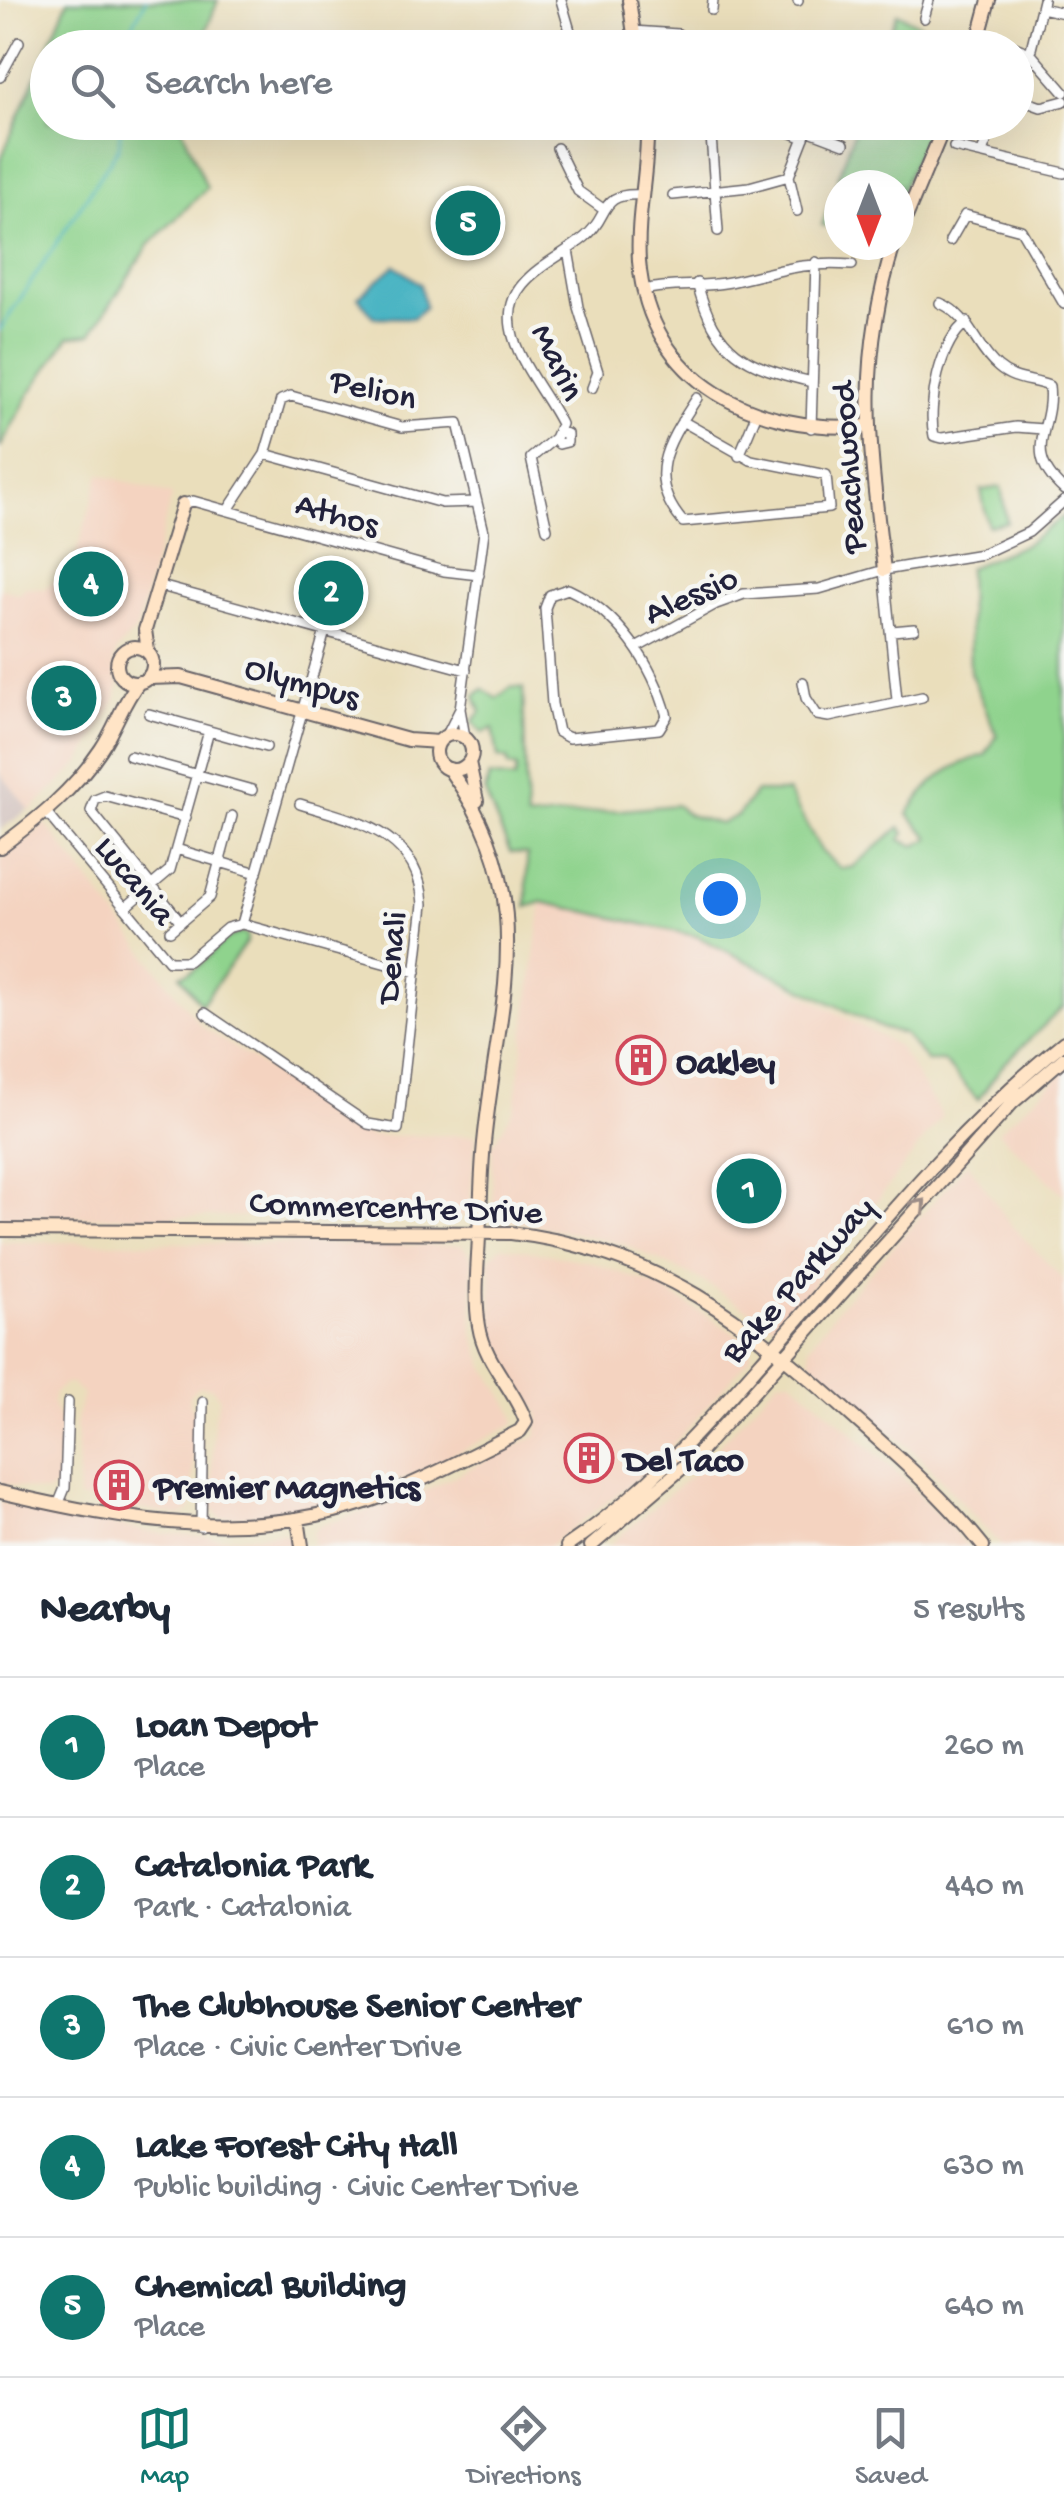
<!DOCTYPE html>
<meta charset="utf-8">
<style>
body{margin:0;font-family:"Gochi Hand",sans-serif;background:#f6f6f7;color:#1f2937}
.compass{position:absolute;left:824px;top:170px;width:90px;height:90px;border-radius:50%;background:#fff;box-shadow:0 10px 40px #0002;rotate:180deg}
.you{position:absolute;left:720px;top:898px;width:35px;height:35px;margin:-25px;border:8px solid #fff;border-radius:50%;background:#1a73e8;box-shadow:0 0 0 15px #1a73e833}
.badge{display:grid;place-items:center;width:65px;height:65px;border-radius:50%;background:#0f766e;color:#fff;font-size:32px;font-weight:700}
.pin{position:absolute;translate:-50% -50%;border:5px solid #fff;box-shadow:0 2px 10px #0006}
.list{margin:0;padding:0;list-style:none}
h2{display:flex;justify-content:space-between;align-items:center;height:130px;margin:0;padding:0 40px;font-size:42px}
h2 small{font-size:32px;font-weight:400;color:#747a83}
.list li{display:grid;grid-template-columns:65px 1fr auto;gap:30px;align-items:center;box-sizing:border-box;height:140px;padding:0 40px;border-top:2px solid #e0e1e3}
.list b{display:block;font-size:38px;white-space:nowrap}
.list p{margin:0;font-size:32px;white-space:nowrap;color:#747a83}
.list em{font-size:32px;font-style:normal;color:#747a83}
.icon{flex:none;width:55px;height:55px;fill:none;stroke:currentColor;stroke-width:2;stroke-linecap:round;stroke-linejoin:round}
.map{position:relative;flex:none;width:1064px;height:1546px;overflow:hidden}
.search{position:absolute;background:#fff;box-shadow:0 10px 40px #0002;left:30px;right:30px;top:30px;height:110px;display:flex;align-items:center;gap:25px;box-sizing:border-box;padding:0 35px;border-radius:55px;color:#747a83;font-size:38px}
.sheet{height:830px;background:#fff}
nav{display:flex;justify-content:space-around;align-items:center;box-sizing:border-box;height:140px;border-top:2px solid #e0e1e3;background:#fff;font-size:28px;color:#747a83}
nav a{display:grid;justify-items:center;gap:5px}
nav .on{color:#0f766e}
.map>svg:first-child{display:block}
</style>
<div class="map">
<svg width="1064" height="1546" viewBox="0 0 1064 1546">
<rect width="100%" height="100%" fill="#f6f6f2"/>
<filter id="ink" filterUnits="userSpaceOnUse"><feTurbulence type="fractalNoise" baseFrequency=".01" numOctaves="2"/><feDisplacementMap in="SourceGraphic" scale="20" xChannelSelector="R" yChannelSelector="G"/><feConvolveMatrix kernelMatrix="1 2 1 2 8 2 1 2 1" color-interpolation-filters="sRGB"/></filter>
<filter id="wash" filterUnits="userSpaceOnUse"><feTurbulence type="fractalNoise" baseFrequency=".0048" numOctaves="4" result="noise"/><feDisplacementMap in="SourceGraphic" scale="40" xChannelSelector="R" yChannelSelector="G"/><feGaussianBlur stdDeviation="2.25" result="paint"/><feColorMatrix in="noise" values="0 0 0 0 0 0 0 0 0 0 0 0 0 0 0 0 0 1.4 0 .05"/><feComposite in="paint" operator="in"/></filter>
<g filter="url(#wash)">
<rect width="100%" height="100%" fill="#eadebb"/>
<path fill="#f4d3c0" d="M 100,474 L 172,495 L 137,628 L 116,652 L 113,664 L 119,686 L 116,699 L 80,763 L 30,811 L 0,773 L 0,588 L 20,594 L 25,587 L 43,589 L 71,572 Z
M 45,823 L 201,1026 L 370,1136 L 476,1135 L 469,1216 L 0,1217 L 0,861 Z
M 542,902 L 696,936 L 898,1046 L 942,1116 L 783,1324 L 770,1324 L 701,1280 L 623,1244 L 493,1216 L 492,1146 L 515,1108 Z
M 1064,1071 L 1064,1195 L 998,1132 Z
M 968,1163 L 1011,1225 L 1064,1280 L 1064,1546 L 1001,1546 L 923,1460 L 811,1362 L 809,1347 L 839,1307 Z
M 0,1242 L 462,1245 L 472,1258 L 473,1333 L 484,1365 L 514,1414 L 515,1424 L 384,1489 L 290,1512 L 220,1518 L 211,1505 L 214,1419 L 220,1398 L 212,1388 L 199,1386 L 190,1394 L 189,1403 L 196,1418 L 191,1510 L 181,1516 L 79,1499 L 76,1420 L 83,1394 L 73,1384 L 65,1384 L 54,1393 L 52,1403 L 60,1423 L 57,1485 L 47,1493 L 0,1483 Z
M 502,1246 L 591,1262 L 659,1287 L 749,1342 L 751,1357 L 652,1468 L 549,1546 L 313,1546 L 313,1532 L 319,1526 L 414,1496 L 537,1435 L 539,1413 L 506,1369 L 493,1332 L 489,1258 Z
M 791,1379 L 897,1472 L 968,1546 L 608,1546 L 695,1472 L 778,1380 Z
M 0,1502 L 149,1532 L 225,1538 L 281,1533 L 290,1536 L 295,1546 L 0,1546 Z"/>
<path fill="#d0c0bc" d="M 0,773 L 29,809 L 0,830 Z"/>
<path fill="#8fd38d" stroke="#587a64" stroke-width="2.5" d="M 68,0 L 218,0 L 200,47 L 48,47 Z
M 897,13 L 922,26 L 944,47 L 884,47 Z
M 47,50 L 48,122 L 180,123 L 207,188 L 149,245 L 91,334 L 69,337 L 30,393 L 0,448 L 0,161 Z
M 857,123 L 930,123 L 899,197 L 899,185 L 839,185 L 839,228 L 822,225 Z
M 1001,487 L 1007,522 L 988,526 L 981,490 Z
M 1064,516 L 1064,1006 L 1003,1065 L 978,1100 L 943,1061 L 927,1061 L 904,1034 L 884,1029 L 696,936 L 542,902 L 527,907 L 527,854 L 510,852 L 485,793 L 489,776 L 515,779 L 517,768 L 508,766 L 508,760 L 498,757 L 493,728 L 483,733 L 472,722 L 481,712 L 475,696 L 483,689 L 497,698 L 511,687 L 523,688 L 527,819 L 676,805 L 689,815 L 720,824 L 738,815 L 756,792 L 788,792 L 822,852 L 841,869 L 853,867 L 900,827 L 905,833 L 900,840 L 916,846 L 930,838 L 908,814 C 928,782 948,765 985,755 L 997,736 L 970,672 L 968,568 L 1026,544 Z
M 316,572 L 355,583 L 342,629 L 302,618 Z
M 240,933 L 247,934 L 247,941 L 201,1005 L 180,975 C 206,970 216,940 240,933 Z"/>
<path fill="#46b3c2" stroke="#346a7e" stroke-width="2.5" d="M 395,265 L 420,284 L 425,307 L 413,318 L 374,317 L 358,297 Z"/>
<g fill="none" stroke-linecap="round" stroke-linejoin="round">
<path stroke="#46b3c2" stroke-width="2.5" d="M 128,48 L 129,32 L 146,0
M 0,330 L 119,147 L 121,122"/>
</g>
</g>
<g filter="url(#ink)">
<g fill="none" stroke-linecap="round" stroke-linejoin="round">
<g stroke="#686468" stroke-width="12">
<path id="street" d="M 561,0 L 575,48
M 798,1 L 798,0
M 1041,8 L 1064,13
M 712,10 L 713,0
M 924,18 L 929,0
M 633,31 L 678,34 L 696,48
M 981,34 L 1030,53 L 1064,92
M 635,43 L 659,34
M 1030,53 L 1043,0
M 0,77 L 19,42
M 1016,98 L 1041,107 L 1064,101
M 710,122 L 718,231
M 765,122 L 804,138
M 807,130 L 844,144
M 954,147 L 1064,173
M 557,148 L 578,191 L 603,209
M 982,152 L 994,122
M 673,195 L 749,187 L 789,176
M 797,211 L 789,176 L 810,122
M 950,241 L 965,215 L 1021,230 L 1064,304
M 568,250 L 578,307 L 598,372 L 592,388
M 697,283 C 716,353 744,366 812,382
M 644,290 C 673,283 701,288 730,282 C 778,272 801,261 852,265
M 940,303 C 971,316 974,347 998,367 C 1014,381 1031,379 1049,386 C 1054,431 1020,450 1064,490
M 967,322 C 940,341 927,405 934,436 L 942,438 L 1016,427 L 1043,429
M 682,421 L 751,460 L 826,475 L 829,508 L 683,522 C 643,476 670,440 697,398
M 811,428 L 816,262
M 555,438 L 559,444 L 567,442 L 567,434 L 560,432
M 265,454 L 442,503 L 477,502
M 739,456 L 756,415
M 183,504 L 193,501 L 444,571 L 479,575
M 228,510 L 265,454 L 281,400 L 291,396 L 402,427 L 458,423 L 484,532 L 460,709 L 465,737
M 547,529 L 531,458 L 555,438 L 561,424 C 542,384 485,328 523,284 C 539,265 566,253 585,237 C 611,216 597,192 642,195
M 884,570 L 897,700
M 157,585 L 466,670
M 568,589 C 618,612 653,664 667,716 L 659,729 L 569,738 L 558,732 L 552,704 L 545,608 L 550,595 Z
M 892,631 L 914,629
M 636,648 L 716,604 L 744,594 L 819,589 L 884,570 L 982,554 L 1029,532 L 1064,501
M 803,682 L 806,698 L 817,715 L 829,717 L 922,697
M 149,714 L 266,747
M 447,735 L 459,711
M 130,756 L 252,790
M 46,812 L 169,961 L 188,961 L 227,928 L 242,924
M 176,849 L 257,873
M 125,908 L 170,870 L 209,731
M 181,922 L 91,811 L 95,800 L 105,796 L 186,818
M 242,924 L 325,631
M 242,924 L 416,972
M 170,931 L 210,897 L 232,816
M 205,1013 L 368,1124 L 398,1129 L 423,904 C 419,833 357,821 300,804
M 58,1505 L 65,1488 L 68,1402
M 201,1527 L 203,1402"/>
</g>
<g stroke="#686468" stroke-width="16">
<path id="secondary" d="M 629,0 L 636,48
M 976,48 L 989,0
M 647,122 C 649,169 636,214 639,261 C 649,384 757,434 867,426
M 899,234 L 946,122
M 884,570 C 870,449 856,365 894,245
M117 665a18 18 0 1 1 36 0a18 18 0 1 1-36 0Z
M 148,651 L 145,630 L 183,504
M 148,678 L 181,677 L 408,740 L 439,742
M436 752a18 18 0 1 1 36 0a18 18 0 1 1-36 0Z
M 469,762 L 477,801
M 0,847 C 39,818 74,790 101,749 C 116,727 122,703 139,682
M 0,1230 L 511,1233 C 657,1250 747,1322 853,1417 C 899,1458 944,1497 983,1546
M 0,1492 C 129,1522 254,1545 383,1496 C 430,1478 475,1453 520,1431 L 526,1422 C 514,1387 485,1364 479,1326 C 474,1297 478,1265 479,1235 C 481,1204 481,1173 484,1143 C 498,999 543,899 449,769
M 298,1519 L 302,1546
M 567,1546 C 643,1495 700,1431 760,1363 C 857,1254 950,1134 1064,1042
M 591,1546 L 696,1456 L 1012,1103 L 1064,1058"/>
</g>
<use href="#street" stroke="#fff" stroke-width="9"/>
<use href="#secondary" stroke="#ffe4c6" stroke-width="12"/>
</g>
<defs><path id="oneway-chevron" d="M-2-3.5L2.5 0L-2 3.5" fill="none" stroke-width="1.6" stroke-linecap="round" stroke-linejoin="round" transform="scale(2.5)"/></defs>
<use stroke="#9c8d87" href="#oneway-chevron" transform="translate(920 1205) rotate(-48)"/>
</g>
<defs>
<g id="building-ring" transform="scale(2.5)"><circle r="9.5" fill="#f6f6f2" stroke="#d1495b" stroke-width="1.5"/><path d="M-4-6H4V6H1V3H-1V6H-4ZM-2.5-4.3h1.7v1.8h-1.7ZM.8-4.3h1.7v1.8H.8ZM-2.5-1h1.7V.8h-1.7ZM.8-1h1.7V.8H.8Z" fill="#d1495b"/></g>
</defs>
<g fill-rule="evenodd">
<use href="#building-ring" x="641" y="1060"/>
<use href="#building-ring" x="589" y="1458"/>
<use href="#building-ring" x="119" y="1485"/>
</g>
<g text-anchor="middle" stroke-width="9" stroke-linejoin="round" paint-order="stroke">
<g font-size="35" fill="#22223b" stroke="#f6f6f2">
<text transform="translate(560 361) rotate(64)" y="12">Marin</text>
<text transform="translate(374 387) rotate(13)" y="12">Pelion</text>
<text transform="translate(846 468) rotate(-94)" y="12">Peachwood</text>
<text transform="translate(338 512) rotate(16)" y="12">Athos</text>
<text transform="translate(690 593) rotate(-24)" y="12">Alessio</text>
<text transform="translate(303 680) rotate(16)" y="12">Olympus</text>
<text transform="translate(137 879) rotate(50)" y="12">Lucania</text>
<text transform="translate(389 957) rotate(-85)" y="12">Denali</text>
<text transform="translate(396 1205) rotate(2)" y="12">Commercentre Drive</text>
<text transform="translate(796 1278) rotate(-48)" y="12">Bake Parkway</text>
</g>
<g font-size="35" font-weight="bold" fill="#22223b" stroke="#f6f6f2" text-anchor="start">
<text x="676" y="1072">Oakley</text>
<text x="624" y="1470">Del Taco</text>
<text x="154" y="1497">Premier Magnetics</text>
</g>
</g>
</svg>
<svg class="compass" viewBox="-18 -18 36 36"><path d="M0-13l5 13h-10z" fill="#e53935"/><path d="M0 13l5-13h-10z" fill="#747a83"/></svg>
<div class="you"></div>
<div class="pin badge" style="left:749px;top:1191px">1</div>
<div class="pin badge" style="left:331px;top:593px">2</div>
<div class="pin badge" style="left:64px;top:698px">3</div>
<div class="pin badge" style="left:91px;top:584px">4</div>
<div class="pin badge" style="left:468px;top:223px">5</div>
<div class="search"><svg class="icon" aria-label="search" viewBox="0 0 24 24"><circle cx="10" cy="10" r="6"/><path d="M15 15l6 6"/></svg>Search here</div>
</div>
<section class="sheet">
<h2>Nearby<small>5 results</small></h2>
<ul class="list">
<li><span class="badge">1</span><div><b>Loan Depot</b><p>Place</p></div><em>260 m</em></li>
<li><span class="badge">2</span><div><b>Catalonia Park</b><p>Park · Catalonia</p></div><em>440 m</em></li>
<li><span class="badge">3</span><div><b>The Clubhouse Senior Center</b><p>Place · Civic Center Drive</p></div><em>610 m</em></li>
<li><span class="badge">4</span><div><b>Lake Forest City Hall</b><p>Public building · Civic Center Drive</p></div><em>630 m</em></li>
<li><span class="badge">5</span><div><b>Chemical Building</b><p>Place</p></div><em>640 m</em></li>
</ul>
</section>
<nav>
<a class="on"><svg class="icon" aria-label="map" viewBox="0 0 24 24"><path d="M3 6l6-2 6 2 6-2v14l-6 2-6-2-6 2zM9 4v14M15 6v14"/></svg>Map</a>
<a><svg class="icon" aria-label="directions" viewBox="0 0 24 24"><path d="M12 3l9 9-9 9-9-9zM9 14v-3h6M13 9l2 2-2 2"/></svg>Directions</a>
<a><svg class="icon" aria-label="saved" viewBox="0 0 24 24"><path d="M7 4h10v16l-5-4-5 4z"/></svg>Saved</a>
</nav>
